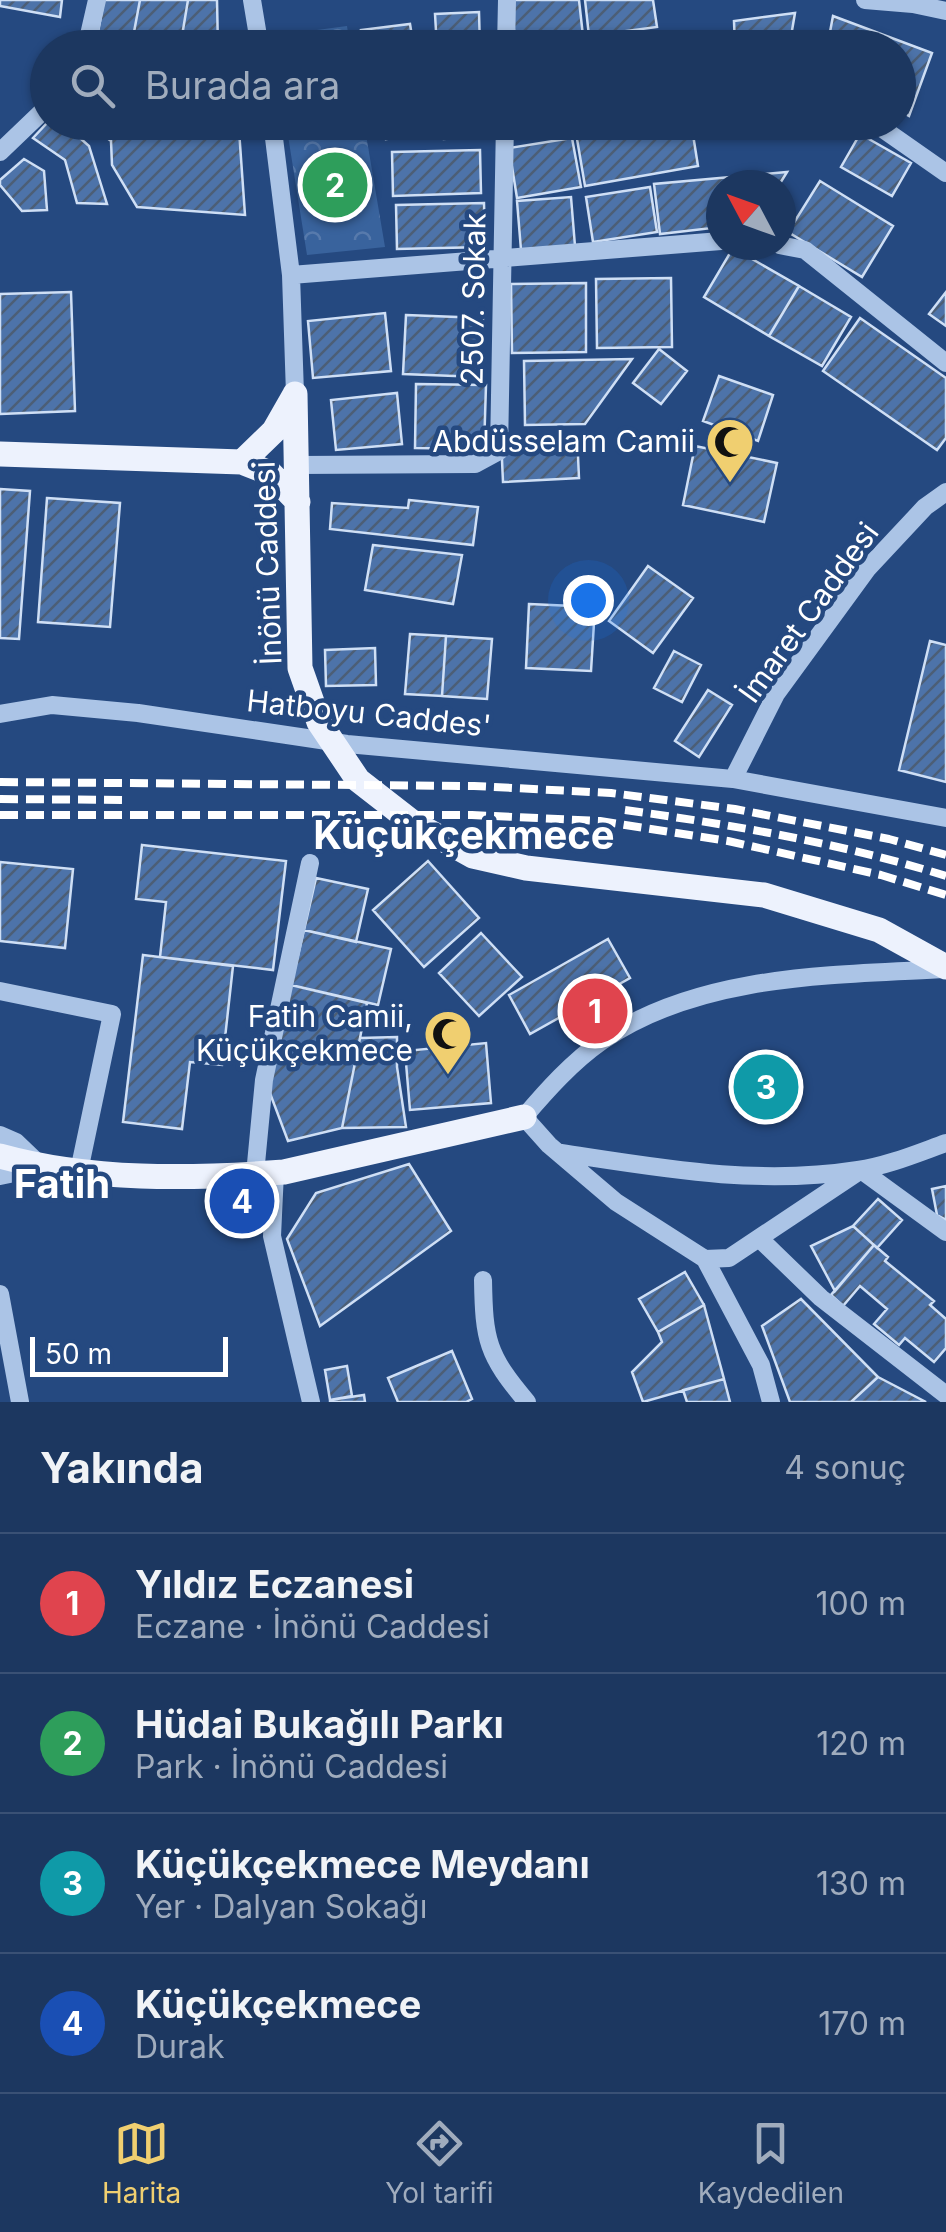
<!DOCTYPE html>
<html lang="tr">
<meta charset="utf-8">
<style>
body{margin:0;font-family:Inter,sans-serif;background:#253f66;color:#f1f3f6}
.compass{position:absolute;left:706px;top:170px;width:90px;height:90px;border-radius:50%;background:#1c3760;box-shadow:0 2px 8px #0004;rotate:311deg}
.scale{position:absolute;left:30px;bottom:25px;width:198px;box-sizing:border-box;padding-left:10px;border:5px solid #fff;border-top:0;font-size:28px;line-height:35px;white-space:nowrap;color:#fff;-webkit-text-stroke:8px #254980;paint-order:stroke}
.you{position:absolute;left:588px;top:600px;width:35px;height:35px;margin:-25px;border:8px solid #fff;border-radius:50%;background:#1a73e8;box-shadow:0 0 0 15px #1a73e833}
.badge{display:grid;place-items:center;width:65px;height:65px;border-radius:50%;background:#f0cf70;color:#fff;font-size:32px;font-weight:700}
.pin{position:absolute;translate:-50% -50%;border:5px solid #fff;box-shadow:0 2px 10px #0006}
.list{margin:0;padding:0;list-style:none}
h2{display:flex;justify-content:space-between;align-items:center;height:130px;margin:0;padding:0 40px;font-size:42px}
h2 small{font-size:32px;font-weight:400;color:#a0acbd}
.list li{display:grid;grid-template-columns:65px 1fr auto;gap:30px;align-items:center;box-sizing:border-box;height:140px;padding:0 40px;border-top:2px solid #3a5175}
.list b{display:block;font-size:38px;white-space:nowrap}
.list p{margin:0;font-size:32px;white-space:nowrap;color:#a0acbd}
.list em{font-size:32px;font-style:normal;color:#a0acbd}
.icon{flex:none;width:55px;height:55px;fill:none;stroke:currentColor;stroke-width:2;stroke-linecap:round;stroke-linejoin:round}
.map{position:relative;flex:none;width:946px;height:1402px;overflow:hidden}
.search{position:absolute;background:#1c3760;box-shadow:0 2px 8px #0004;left:30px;right:30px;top:30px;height:110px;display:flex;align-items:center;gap:25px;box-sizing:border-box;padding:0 35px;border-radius:55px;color:#a0acbd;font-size:38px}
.sheet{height:690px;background:#1c3760}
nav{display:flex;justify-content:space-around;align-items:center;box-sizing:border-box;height:140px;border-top:2px solid #3a5175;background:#1c3760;font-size:28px;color:#a0acbd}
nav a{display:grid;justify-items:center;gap:5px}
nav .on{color:#f0cf70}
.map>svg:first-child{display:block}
</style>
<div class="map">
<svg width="946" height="1402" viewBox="0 0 946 1402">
<defs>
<pattern id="park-crowns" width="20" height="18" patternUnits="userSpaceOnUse" patternTransform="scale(2.5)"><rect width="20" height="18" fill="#39639d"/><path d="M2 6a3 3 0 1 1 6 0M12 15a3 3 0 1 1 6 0" fill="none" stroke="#577aac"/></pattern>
<pattern id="building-hatch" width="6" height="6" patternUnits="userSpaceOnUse" patternTransform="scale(2.5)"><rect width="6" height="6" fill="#4d73a9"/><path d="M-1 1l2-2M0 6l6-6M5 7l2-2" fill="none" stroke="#4c5e76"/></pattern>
</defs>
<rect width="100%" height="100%" fill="#254980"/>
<path fill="url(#park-crowns)" d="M 347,26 L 350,47 L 273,47 L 272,36 Z
M 286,123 L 364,123 L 385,247 L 307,255 Z"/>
<path fill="url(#building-hatch)" stroke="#cfdff5" stroke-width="2.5" d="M 0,0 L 62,0 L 60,17 L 0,6 Z
M 104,0 L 140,0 L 131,48 L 95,48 Z
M 140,0 L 188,0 L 180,48 L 131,48 Z
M 188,0 L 217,0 L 218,48 L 180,48 Z
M 510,0 L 579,0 L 583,36 L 516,45 Z
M 585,0 L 653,0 L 657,27 L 589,36 Z
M 479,12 L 480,48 L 437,48 L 435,14 Z
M 795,13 L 789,48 L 735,48 L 734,21 Z
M 833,16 L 932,53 L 909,116 L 898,110 L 898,48 L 827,48 Z
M 410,24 L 414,48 L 364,48 L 361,30 Z
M 703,34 L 704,48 L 595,48 Z
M 48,122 L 62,122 L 89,146 L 107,204 L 77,203 L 65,160 L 33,138 Z
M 86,122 L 198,122 L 199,127 L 239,130 L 245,215 L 137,207 L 112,165 L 111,141 Z
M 384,122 L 432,122 L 433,132 L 386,139 Z
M 443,122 L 481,122 L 482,136 L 444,139 Z
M 674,122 L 691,122 L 698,166 L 585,186 L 577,139 Z
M 860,134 L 911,163 L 892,196 L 841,167 Z
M 572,138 L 581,187 L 517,198 L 509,148 Z
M 480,150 L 481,193 L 393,196 L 392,152 Z
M 24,159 L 44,171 L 47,210 L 22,211 L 0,185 L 0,180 Z
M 787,172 L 779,185 L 721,185 L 721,227 L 660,234 L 654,184 Z
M 820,181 L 893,226 L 862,277 L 788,232 Z
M 650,187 L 657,232 L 593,242 L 586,197 Z
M 571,197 L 575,246 L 521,250 L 517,201 Z
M 484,203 L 485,247 L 397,249 L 396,205 Z
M 733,248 L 799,286 L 769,336 L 704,297 Z
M 671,278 L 672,347 L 597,348 L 596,279 Z
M 586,283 L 586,352 L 512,353 L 511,284 Z
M 799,286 L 851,317 L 822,366 L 769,336 Z
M 71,292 L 75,411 L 0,414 L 0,294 Z
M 946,292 L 946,326 L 929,314 Z
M 385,313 L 391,371 L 313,378 L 308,321 Z
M 406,315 L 483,318 L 480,377 L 403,374 Z
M 860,318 L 946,378 L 946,438 L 937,450 L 823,371 Z
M 659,349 L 687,371 L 661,404 L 633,383 Z
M 632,359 L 585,424 L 525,425 L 524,361 Z
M 719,376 L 773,395 L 758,441 L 703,421 Z
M 416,384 L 486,385 L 484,449 L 415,448 Z
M 397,393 L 402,444 L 336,450 L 331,400 Z
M 577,434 L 579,478 L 503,482 L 501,438 Z
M 695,446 L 777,463 L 764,522 L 683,505 Z
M 0,489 L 30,491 L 19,639 L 0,638 Z
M 47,498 L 120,503 L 110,627 L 38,622 Z
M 409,500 L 478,507 L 473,545 L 330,529 L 332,503 L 408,508 Z
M 373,545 L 462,555 L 453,604 L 365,590 Z
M 648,566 L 693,598 L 653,653 L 609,621 Z
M 529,604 L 595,607 L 591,671 L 526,668 Z
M 410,634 L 446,636 L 442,696 L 405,694 Z
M 446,636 L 492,639 L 487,699 L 442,696 Z
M 930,641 L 946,645 L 946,782 L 899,770 Z
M 375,648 L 376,685 L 326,686 L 325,650 Z
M 674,651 L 701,665 L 682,702 L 654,688 Z
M 708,690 L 732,705 L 699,757 L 675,741 Z
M 142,845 L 286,861 L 273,970 L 160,957 L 166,902 L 136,899 Z
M 428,861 L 479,918 L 424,967 L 373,910 Z
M 0,862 L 73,869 L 65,948 L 0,941 Z
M 316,878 L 368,889 L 356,942 L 304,930 Z
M 304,930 L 391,949 L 378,1005 L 291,985 Z
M 481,933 L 522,977 L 479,1016 L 439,973 Z
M 608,939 L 630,978 L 530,1034 L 509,995 Z
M 143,955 L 233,966 L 222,1065 L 190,1062 L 182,1129 L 123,1122 Z
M 291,985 L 367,1003 L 342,1128 L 288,1141 L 268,1088 Z
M 397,1037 L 397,1067 L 406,1127 L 342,1128 L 360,1038 Z
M 486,1043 L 491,1103 L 410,1110 L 405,1051 Z
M 409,1164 L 451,1231 L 320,1326 L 287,1239 L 316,1193 Z
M 946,1186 L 946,1220 L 937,1215 L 932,1189 Z
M 878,1199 L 902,1220 L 877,1248 L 853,1226 Z
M 853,1226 L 874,1245 L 835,1291 L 811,1246 Z
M 874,1245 L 888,1257 L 885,1261 L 934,1301 L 930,1305 L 946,1319 L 946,1348 L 934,1362 L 905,1338 L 899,1345 L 874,1324 L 887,1309 L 860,1286 L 843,1306 L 831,1295 Z
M 685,1272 L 704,1305 L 658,1332 L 639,1299 Z
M 801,1299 L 878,1377 L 851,1402 L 790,1402 L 762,1326 Z
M 704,1305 L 724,1379 L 643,1402 L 632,1372 L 662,1342 L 658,1332 Z
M 452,1351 L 472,1399 L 466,1402 L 398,1402 L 388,1378 Z
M 347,1366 L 352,1396 L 330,1400 L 325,1370 Z
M 878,1377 L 926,1402 L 851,1402 Z
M 724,1379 L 730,1402 L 687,1402 L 683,1390 Z
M 364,1395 L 365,1402 L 330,1402 L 330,1400 Z"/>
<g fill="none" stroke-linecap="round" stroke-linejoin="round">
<path stroke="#abc4e6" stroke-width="18" d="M 252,0 L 260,48
M 865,0 L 913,4 L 946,11
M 86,48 L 97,0
M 506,48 L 507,0
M 272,122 L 291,275 L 295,394
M 873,122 L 946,173
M 0,152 L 48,106
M 779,245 L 805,250 L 946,363
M 291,275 L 721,241
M 297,465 L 475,464 L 499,451 L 505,122
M 0,714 L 52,705 L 138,713 L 347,744 L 733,779 L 946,818
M 733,779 L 776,694 L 868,568 L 925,507 L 946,492
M 0,991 L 112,1014 L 79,1171
M 0,1135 L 16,1142 L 39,1164
M 561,1153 C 660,1168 757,1186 858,1170 C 887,1166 918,1153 946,1143
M 861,1170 L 729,1258 L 705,1259 L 616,1202 L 549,1145 L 524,1117 C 547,1090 572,1062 602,1041 C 699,974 832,975 946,969
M 861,1170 L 946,1232
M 275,1172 L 272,1236 L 311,1402
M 255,1174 L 264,1080 L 310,863
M 0,1176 L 39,1168
M 761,1240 L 821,1298 L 946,1395
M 705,1259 L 761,1365 L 771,1402
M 483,1280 C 484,1340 487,1355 527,1402
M 0,1294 L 20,1402"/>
<path stroke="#edf2fd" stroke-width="25" d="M 295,394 L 300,668 L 319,722 L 358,780 L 412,822 L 473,856 L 526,868 L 764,895 L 879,930 L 946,967
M 0,454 L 242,462 L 270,473 L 298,502
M 242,462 L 274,431 L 294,396
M 0,1156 C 90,1181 191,1179 284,1172 L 524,1117"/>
<path stroke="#fff" stroke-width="8" stroke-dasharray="18 8" stroke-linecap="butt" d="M 0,782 L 474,786 L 611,793 L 735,809 L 889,839 L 946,855
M 0,799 L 125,800
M 625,810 C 733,825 841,843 946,876
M 0,815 L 472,815 L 600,821 L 728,841 L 881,875 L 946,895"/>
</g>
<defs>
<g id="mosque-pin" transform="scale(2.5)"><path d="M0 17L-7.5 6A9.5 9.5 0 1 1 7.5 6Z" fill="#f0cf70" stroke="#254980"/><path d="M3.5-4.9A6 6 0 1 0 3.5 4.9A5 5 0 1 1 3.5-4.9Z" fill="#111"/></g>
</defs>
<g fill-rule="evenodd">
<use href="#mosque-pin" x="730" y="442"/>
<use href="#mosque-pin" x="448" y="1034"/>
</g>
<g text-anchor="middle" stroke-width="9" stroke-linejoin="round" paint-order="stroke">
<g font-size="30" fill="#fff" stroke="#254980">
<text transform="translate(474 299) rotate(-89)" y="10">2507. Sokak</text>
<text transform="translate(268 563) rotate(-92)" y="10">İnönü Caddesi</text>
<text transform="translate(809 613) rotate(-54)" y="10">İmaret Caddesi</text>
<text transform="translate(369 714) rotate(6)" y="10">Hatboyu Caddes'</text>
</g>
<g font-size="30" fill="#fff" stroke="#254980" text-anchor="end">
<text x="695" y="452">Abdüsselam Camii</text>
<text x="413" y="1027">Fatih Camii,<tspan x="413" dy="34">Küçükçekmece</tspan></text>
</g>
<g font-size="40" font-weight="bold" fill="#fff" stroke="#254980">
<text x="464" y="849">Küçükçekmece</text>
<text x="62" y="1198">Fatih</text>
</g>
</g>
</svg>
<svg class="compass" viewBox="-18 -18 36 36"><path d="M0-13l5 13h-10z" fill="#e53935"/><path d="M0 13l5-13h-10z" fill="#a0acbd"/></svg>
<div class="scale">50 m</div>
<div class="you"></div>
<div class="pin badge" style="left:595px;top:1011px;background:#e0444e">1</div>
<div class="pin badge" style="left:335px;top:185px;background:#2e9e5b">2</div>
<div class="pin badge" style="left:766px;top:1087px;background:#0f9aa8">3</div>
<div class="pin badge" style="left:242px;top:1201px;background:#1a4fb4">4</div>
<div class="search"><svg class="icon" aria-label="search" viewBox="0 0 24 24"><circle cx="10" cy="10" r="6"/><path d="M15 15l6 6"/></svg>Burada ara</div>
</div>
<section class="sheet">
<h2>Yakında<small>4 sonuç</small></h2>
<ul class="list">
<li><span class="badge" style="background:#e0444e">1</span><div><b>Yıldız Eczanesi</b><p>Eczane · İnönü Caddesi</p></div><em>100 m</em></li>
<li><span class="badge" style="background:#2e9e5b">2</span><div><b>Hüdai Bukağılı Parkı</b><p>Park · İnönü Caddesi</p></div><em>120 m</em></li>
<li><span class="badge" style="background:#0f9aa8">3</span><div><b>Küçükçekmece Meydanı</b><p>Yer · Dalyan Sokağı</p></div><em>130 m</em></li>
<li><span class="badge" style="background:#1a4fb4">4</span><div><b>Küçükçekmece</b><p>Durak</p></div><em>170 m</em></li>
</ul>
</section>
<nav>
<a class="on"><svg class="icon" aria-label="map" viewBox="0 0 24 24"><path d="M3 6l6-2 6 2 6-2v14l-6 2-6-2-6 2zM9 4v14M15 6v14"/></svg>Harita</a>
<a><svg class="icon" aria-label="directions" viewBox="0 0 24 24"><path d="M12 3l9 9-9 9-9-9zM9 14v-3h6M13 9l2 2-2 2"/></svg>Yol tarifi</a>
<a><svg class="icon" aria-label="saved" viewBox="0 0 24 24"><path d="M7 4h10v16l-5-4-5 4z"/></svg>Kaydedilen</a>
</nav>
